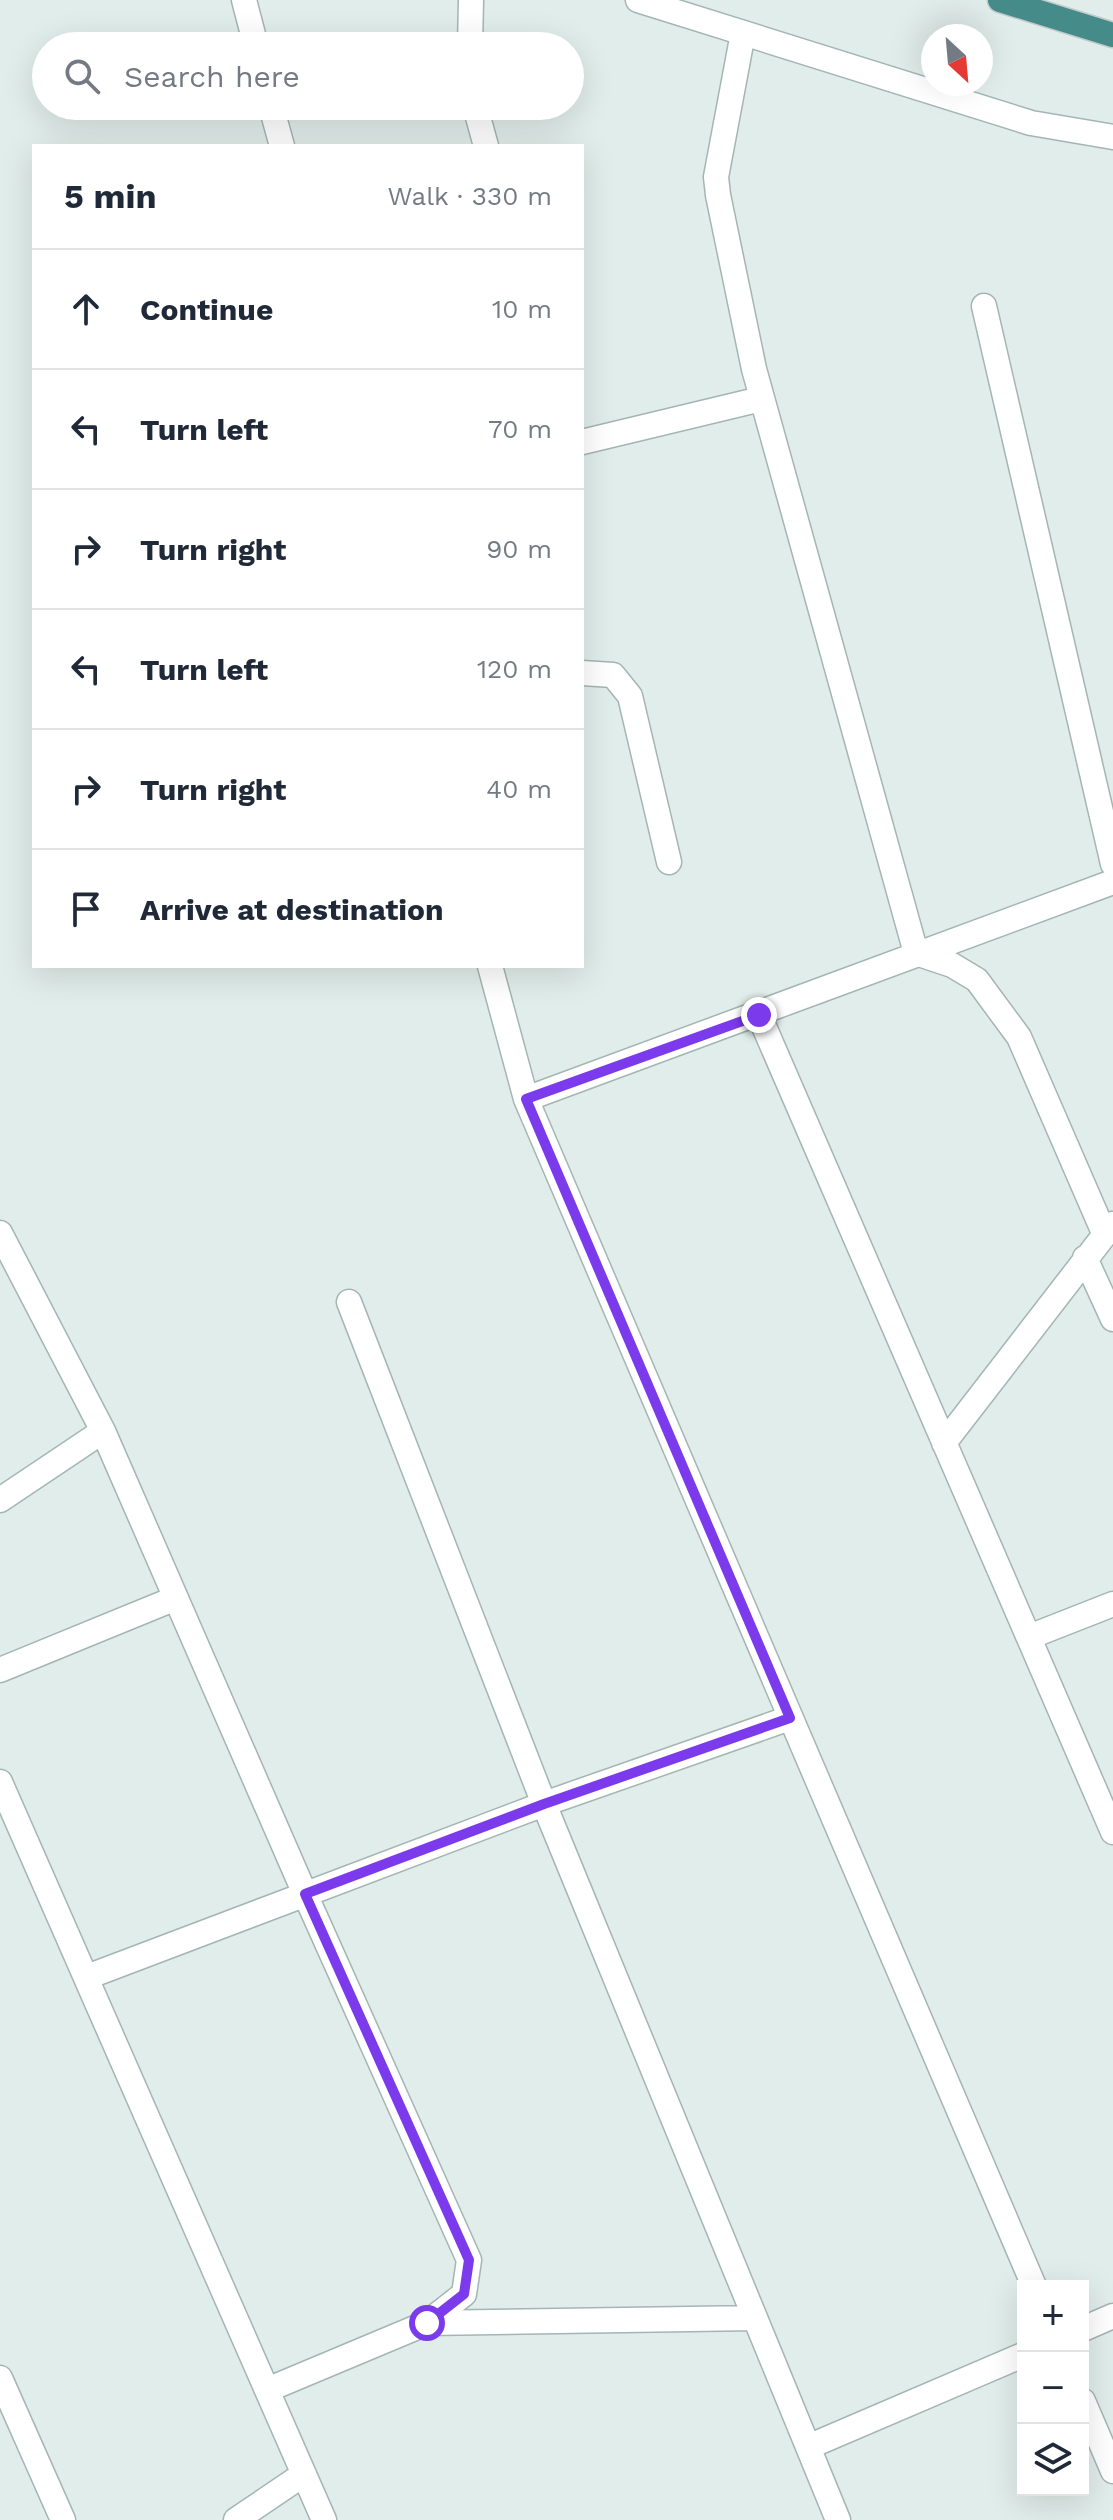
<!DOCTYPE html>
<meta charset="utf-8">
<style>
body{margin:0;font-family:"Work Sans",sans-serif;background:#f6f6f7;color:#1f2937}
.controls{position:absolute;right:24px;bottom:24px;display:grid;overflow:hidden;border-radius:0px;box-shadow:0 8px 32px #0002}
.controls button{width:72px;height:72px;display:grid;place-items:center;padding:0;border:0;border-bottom:2px solid #e0e1e3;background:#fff;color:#1f2937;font:40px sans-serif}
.compass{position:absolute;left:921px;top:24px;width:72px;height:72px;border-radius:50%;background:#fff;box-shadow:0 8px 32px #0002;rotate:154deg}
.stop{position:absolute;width:24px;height:24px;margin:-18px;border:6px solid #7c3aed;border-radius:50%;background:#fff}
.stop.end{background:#7c3aed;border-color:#fff;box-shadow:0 2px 8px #0008}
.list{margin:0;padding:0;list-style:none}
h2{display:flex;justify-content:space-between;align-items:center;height:104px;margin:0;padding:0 32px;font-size:34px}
h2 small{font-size:26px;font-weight:400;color:#747a83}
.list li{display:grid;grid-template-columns:52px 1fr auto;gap:24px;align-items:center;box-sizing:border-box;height:120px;padding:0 32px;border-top:2px solid #e0e1e3}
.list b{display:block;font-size:30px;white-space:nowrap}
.list em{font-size:26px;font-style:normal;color:#747a83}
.icon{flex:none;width:44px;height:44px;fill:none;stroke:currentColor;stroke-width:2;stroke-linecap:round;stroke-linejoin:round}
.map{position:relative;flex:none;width:1113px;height:2520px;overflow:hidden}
.search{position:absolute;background:#fff;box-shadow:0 8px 32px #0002;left:32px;top:32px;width:552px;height:88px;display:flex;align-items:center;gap:20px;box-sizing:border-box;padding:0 28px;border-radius:44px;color:#747a83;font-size:30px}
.panel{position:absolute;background:#fff;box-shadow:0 8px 32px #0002;left:32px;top:144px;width:552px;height:824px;border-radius:0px}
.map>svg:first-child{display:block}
</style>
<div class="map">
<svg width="1113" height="2520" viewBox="0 0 1113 2520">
<rect width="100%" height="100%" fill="#e1edea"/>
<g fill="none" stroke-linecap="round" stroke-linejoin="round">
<g stroke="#a3b6b3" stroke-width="27">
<path id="minor" d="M 244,0 L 256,46
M 743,33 L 716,177 L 718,195 L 754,369 L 916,953 L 952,965 L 977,980 L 1019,1037 L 1104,1233
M 470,46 L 471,0
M 271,106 L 282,146
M 475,106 L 486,146
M 984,306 L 1113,864
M 582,442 L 761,399
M 582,673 L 613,675 L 630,696 L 669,862
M 490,966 L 526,1099 L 1034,2286
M 759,1015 L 1113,1832
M 526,1099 C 722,1028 917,953 1113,882
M 0,1233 L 103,1431 L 305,1894 L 469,2260 L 464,2294 L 427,2323 L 267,2390
M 1085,1258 L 1113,1319
M 349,1302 L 544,1804 L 838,2520
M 944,1443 L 1113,1224
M 0,1500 L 103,1431
M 1029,1637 L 1113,1604
M 0,1670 L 176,1598
M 0,1782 L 324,2520
M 87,1977 L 544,1804 L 790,1718
M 427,2323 L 755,2318
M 1083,2329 L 1113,2316
M 0,2378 L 63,2520
M 1083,2401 L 1113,2471
M 808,2447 L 1023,2355
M 236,2520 L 304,2474"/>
</g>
<g stroke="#a3b6b3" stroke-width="27">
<path id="tertiary" d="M 638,0 L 1031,123 L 1113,137"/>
</g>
<g stroke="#c0cac9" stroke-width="27">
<path id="trunk" d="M 1000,0 L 1113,35"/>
</g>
<use href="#minor" stroke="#fff" stroke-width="24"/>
<use href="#tertiary" stroke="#fff" stroke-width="24"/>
<use href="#trunk" stroke="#448b8a" stroke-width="24"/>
</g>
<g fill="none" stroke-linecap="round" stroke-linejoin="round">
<path stroke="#7c3aed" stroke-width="10" d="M 427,2323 L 464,2294 L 469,2260 L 305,1894 L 544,1804 L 790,1718 L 526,1099 L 759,1015"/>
</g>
</svg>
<div class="controls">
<button>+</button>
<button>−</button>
<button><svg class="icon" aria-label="layers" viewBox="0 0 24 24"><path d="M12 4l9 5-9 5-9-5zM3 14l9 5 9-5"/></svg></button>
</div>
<svg class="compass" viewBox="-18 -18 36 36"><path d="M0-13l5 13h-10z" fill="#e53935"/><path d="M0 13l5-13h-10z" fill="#747a83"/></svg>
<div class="stop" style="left:427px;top:2323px"></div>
<div class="stop end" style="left:759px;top:1015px"></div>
<div class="search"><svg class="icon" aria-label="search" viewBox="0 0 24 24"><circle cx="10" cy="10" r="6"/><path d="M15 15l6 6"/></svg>Search here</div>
<section class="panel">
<h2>5 min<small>Walk · 330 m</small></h2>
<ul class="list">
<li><svg class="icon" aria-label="ahead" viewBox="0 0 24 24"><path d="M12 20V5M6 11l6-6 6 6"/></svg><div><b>Continue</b></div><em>10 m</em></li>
<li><svg class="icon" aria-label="left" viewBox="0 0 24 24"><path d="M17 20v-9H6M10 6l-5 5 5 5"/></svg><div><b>Turn left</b></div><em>70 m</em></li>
<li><svg class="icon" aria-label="right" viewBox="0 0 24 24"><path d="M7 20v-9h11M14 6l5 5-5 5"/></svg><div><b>Turn right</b></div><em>90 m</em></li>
<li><svg class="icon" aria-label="left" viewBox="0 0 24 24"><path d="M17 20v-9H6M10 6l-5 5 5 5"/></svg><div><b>Turn left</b></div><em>120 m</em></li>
<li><svg class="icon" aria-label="right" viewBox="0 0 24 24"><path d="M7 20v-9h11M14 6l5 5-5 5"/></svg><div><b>Turn right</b></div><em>40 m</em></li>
<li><svg class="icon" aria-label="arrive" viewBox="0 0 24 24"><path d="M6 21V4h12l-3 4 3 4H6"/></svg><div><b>Arrive at destination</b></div></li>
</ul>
</section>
</div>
